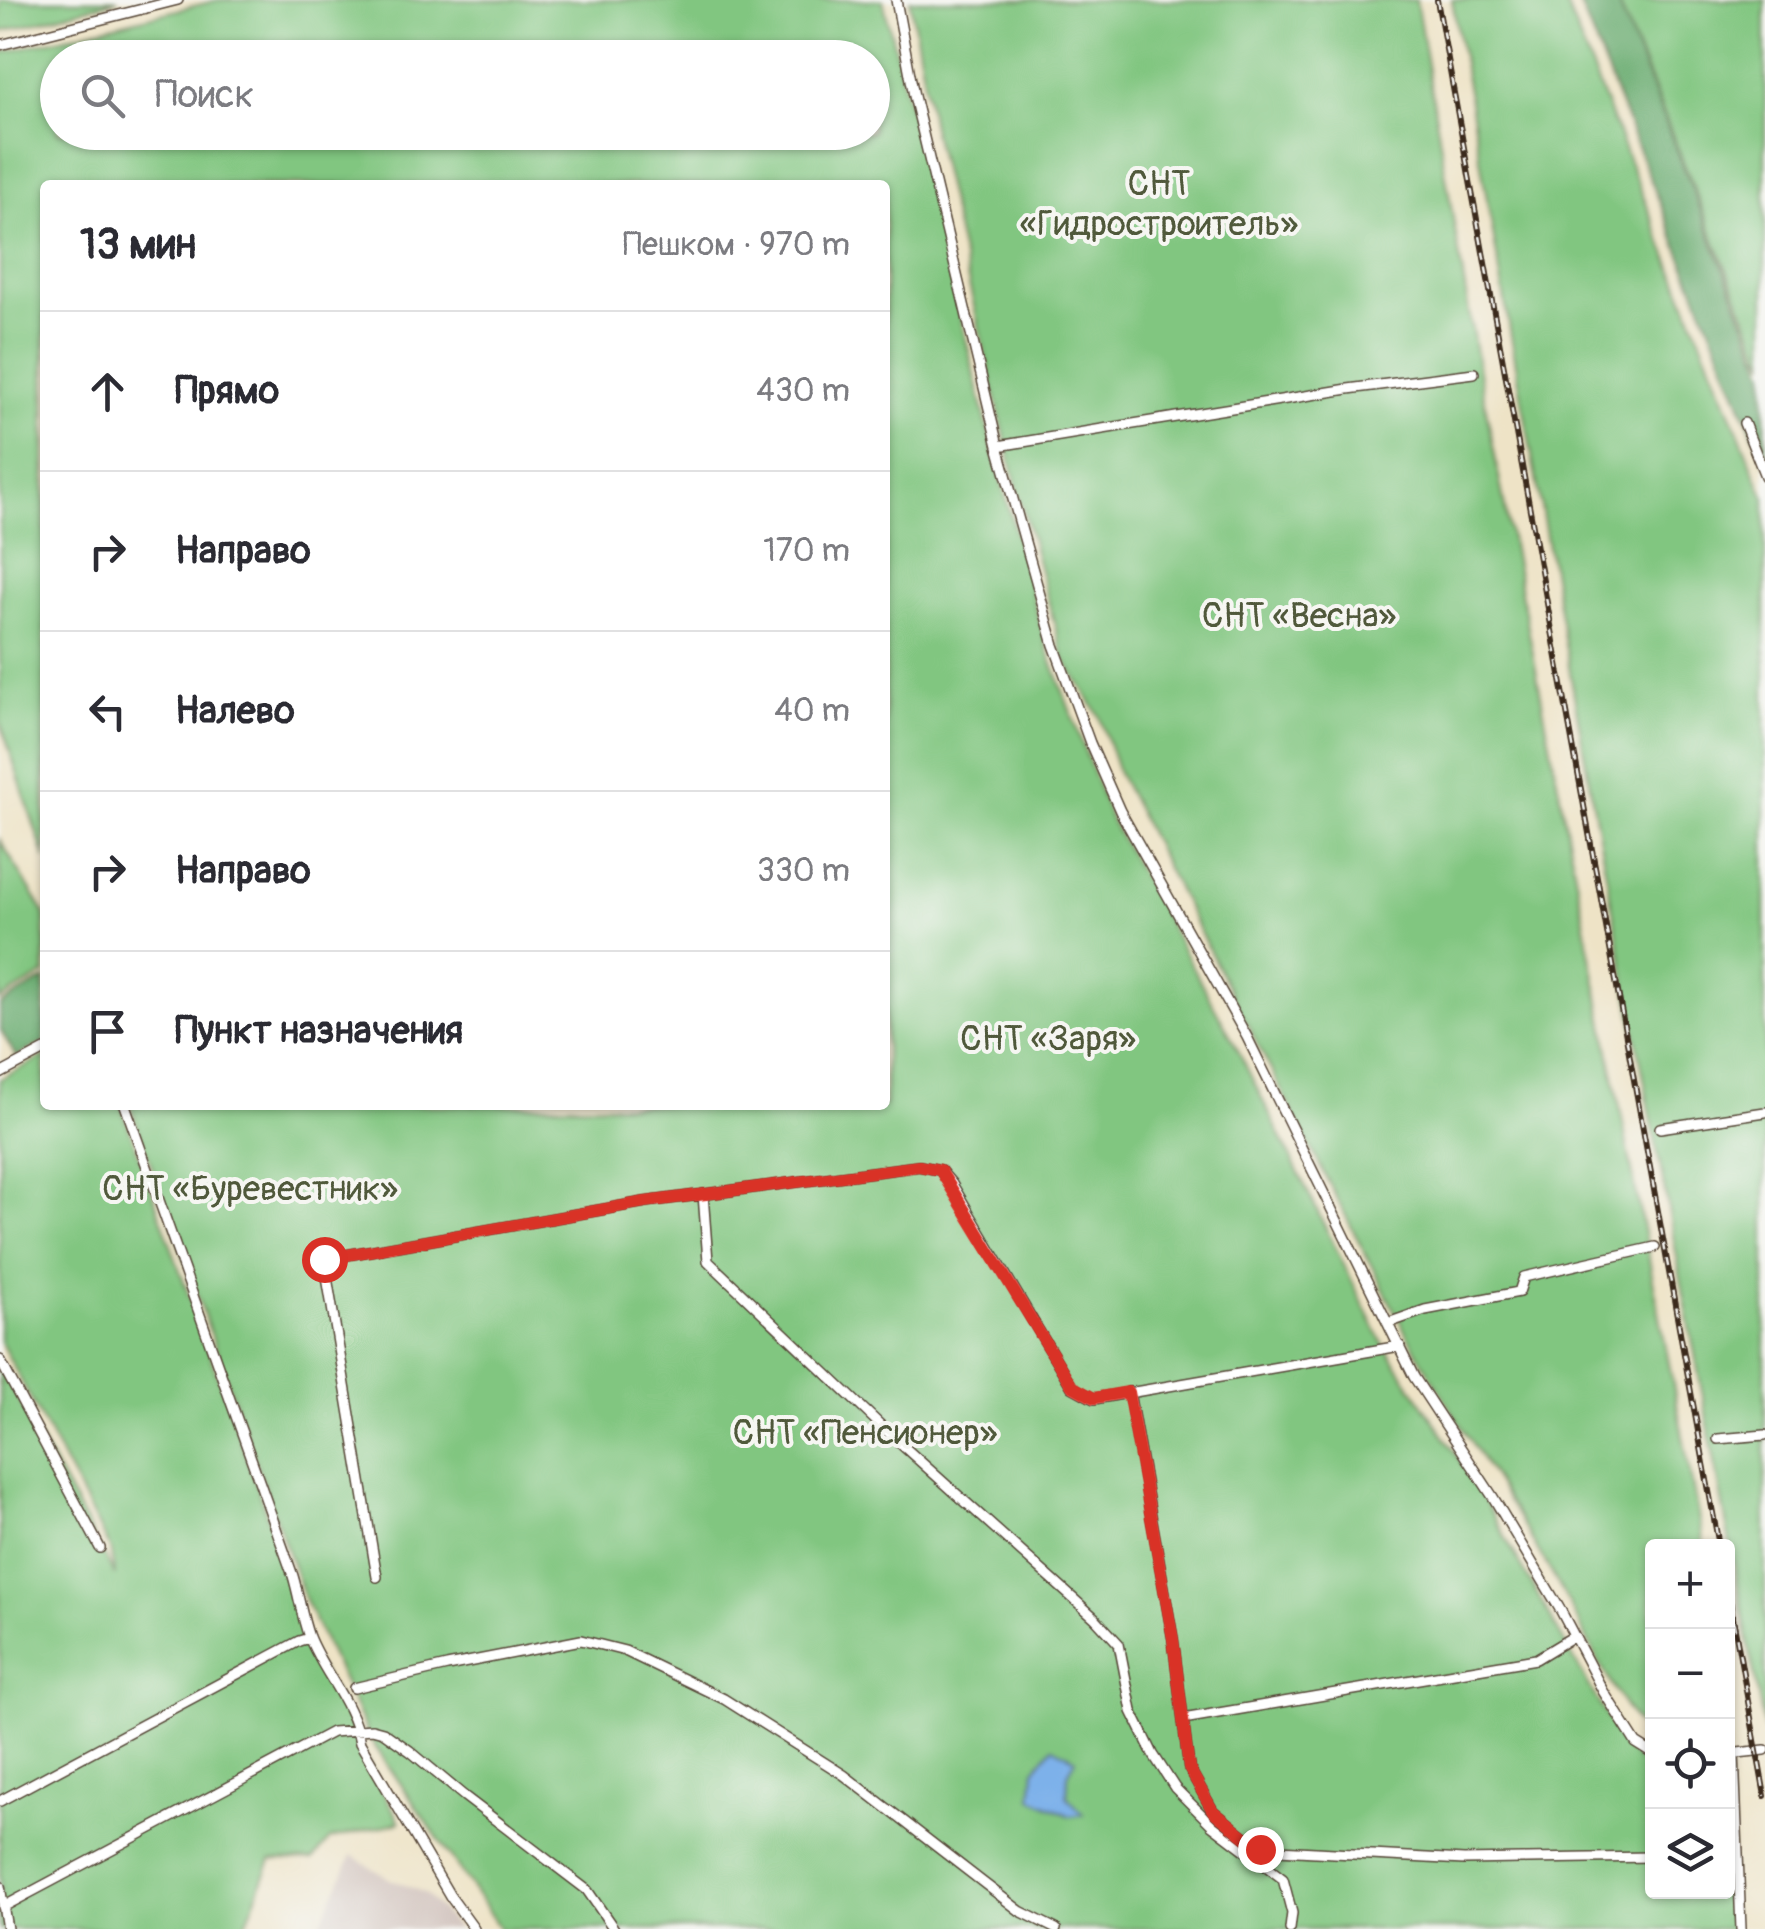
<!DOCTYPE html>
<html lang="ru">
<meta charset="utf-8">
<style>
body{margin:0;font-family:Pangolin,sans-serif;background:#f2f2f3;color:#2b2b33}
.controls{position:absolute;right:30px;bottom:30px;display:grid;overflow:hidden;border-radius:10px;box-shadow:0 2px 8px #0004}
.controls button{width:90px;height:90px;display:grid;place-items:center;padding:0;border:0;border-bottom:2px solid #e1e1e2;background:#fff;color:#2b2b33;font:50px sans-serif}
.stop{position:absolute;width:30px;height:30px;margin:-22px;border:8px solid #d93025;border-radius:50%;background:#fff}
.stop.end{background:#d93025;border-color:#fff;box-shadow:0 2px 10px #0008}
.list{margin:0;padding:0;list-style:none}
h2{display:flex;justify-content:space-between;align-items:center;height:130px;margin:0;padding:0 40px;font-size:42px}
h2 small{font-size:32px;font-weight:400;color:#7c7c81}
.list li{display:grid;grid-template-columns:65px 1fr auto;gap:30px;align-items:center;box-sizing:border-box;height:160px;padding:0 40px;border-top:2px solid #e1e1e2}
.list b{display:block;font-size:38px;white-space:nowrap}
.list em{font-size:32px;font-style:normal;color:#7c7c81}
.icon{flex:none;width:55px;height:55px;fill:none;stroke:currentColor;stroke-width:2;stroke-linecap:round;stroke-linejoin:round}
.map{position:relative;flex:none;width:1765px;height:1929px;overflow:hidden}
.search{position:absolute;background:#fff;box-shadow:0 2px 8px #0004;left:40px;top:40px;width:850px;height:110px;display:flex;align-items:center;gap:25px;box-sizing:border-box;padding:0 35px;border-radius:55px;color:#7c7c81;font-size:38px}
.panel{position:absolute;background:#fff;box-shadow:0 2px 8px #0004;left:40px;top:180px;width:850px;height:930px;border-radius:10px}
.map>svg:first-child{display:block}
</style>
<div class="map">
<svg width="1765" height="1929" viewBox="0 0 1765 1929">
<rect width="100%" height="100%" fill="#f6f6f2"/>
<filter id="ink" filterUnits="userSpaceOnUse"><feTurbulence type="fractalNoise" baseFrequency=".01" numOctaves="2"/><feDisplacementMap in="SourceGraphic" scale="20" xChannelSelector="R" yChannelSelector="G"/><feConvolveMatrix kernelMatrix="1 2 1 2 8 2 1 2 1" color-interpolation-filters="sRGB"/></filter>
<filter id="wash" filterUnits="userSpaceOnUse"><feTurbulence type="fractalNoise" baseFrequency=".0048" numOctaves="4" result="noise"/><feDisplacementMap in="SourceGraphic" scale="40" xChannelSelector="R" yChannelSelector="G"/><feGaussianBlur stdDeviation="2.25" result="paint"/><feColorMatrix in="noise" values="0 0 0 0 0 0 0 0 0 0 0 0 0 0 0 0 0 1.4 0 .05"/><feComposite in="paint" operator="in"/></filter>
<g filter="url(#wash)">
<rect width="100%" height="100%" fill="#eee3c6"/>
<path fill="#cfc0ba" d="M 352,1855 L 390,1879 L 425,1893 L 458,1929 L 318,1929 Z"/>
<path fill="#81c680" stroke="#5e784f" stroke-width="2.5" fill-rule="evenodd" d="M 0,0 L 118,0 L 0,32 Z
M 218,0 L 883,0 L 993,450 L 1047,648 L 1110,819 L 1234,1042 L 1382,1342 L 1474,1482 L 1624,1748 L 1652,1772 L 1652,1892 L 1728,1892 L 1728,1889 L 1733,1929 L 500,1929 L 370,1739 L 304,1598 L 130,1105 L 885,1105 L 885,185 L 45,185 L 45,858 L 0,721 L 0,53 ZM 58,58 L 872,58 L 872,132 L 58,132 Z
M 910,0 L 1416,0 L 1481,383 L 1704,1546 L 1652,1546 L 1652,1737 C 1622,1718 1584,1630 1564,1595 C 1514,1506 1456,1422 1406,1333 L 1118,773 L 1099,715 L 1064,659 L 1013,472 L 932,127 Z
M 1452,0 L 1564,0 L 1765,498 L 1765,1733 L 1592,798 Z
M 1618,0 L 1765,0 L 1765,363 L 1619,4 Z
M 0,840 L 45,914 L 45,974 L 0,1000 Z
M 45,1056 L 45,1105 L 121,1105 L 289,1577 L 310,1654 L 348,1715 L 356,1741 L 400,1822 L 330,1839 L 313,1860 L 271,1860 L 244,1929 L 0,1929 L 0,1366 L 115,1576 L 110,1549 L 0,1341 L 0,1079 Z"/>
<path fill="#68ab6e" stroke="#526a46" stroke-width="2.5" d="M 1578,0 L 1617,0 L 1765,372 L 1765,463 Z
M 45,979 L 45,1042 L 16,1057 L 0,1029 L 0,1005 Z"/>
<path fill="#7db1ea" stroke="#5c6e84" stroke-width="2.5" d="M 1053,1747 L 1076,1759 L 1068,1774 L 1067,1796 L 1083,1814 L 1070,1816 L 1032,1798 L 1035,1769 Z"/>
</g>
<g filter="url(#ink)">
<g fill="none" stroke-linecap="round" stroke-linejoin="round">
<g stroke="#564637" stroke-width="12">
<path id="minor" d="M 896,0 L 914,96 L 998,446 L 1054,645 L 1090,743 L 1120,811 L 1247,1037 L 1414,1377 L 1493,1497 L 1561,1611 L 1603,1691 L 1636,1743 L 1652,1753
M 0,45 L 178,0
M 1744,423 L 1765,476
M 998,446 L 1348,389 L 1474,373
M 0,1074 L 45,1050
M 125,1105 L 293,1576 C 299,1596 302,1618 309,1637 C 324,1674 353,1703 360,1743 L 450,1896 L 474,1929
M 1660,1128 L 1765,1112
M 703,1194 L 708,1261 L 893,1437 L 1095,1618 L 1119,1644 L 1132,1711 L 1153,1754 L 1175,1788 L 1212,1825 L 1283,1879 L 1292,1913 L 1290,1929
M 1388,1323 L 1425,1310 L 1519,1292 L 1524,1277 L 1655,1247
M 0,1360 L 100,1548
M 1129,1392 L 1173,1639 L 1189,1768 L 1213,1811 L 1260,1849 L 1464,1860 L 1652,1857
M 1718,1439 L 1765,1435
M 377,1577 L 324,1259 L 645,1202 L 919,1166 L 940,1170 L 952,1184 L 1072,1387 L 1094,1399 L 1400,1346
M 354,1688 L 447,1666 L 581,1640 L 625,1651 L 724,1699 L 844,1775 L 1020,1911 L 1056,1929
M 1183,1719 L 1536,1659 L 1574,1636
M 1734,1753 L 1741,1929
M 1728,1754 L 1765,1750
M 0,1801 L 299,1641 L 309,1638
M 0,1886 L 7,1929
M 3,1907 L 332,1732 L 372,1729 L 383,1732 L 410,1751 L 464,1796 L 587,1890 L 614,1929"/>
</g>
<use href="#minor" stroke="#fff" stroke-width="9"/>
<g stroke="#3b2a1e" stroke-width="6">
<path id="rail" d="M 1437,0 L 1719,1546
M 1728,1590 L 1765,1796"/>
</g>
<use href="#rail" stroke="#f6f6f2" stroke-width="2.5" stroke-dasharray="8" stroke-linecap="butt"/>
</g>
</g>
<g fill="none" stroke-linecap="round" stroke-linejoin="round" filter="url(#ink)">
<path stroke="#d93025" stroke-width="12" d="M 324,1259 L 645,1202 L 919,1166 L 940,1170 L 1072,1386 L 1094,1398 L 1128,1392 L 1173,1639 L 1189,1768 L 1213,1811 L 1260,1849"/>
</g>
<g text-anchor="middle" stroke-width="8" stroke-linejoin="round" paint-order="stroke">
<g font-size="35" fill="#50593b" stroke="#f6f6f2">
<text x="1159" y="195">СНТ<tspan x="1159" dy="40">«Гидростроитель»</tspan></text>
<text x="1299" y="627">СНТ «Весна»</text>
<text x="1048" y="1050">СНТ «Заря»</text>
<text x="250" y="1200">СНТ «Буревестник»</text>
<text x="865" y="1444">СНТ «Пенсионер»</text>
</g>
</g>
</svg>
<div class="controls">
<button>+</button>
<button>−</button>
<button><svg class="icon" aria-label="locate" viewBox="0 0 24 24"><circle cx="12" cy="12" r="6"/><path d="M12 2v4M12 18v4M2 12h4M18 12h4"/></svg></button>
<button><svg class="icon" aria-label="layers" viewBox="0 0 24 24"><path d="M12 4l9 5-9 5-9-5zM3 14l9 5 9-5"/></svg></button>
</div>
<div class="stop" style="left:324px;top:1259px"></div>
<div class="stop end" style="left:1260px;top:1849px"></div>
<div class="search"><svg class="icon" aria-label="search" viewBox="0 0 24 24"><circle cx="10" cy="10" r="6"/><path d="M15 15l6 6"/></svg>Поиск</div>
<section class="panel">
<h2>13 мин<small>Пешком · 970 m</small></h2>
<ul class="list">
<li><svg class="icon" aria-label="ahead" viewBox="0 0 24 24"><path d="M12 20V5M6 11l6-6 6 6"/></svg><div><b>Прямо</b></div><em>430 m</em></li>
<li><svg class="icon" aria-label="right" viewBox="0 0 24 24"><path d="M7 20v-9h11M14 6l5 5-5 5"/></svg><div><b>Направо</b></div><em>170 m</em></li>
<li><svg class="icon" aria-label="left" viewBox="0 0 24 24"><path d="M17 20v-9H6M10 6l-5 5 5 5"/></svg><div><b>Налево</b></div><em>40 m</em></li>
<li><svg class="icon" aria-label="right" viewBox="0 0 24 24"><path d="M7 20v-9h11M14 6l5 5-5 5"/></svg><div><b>Направо</b></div><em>330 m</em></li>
<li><svg class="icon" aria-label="arrive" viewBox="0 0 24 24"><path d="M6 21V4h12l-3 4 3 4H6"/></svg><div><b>Пункт назначения</b></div></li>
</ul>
</section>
</div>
